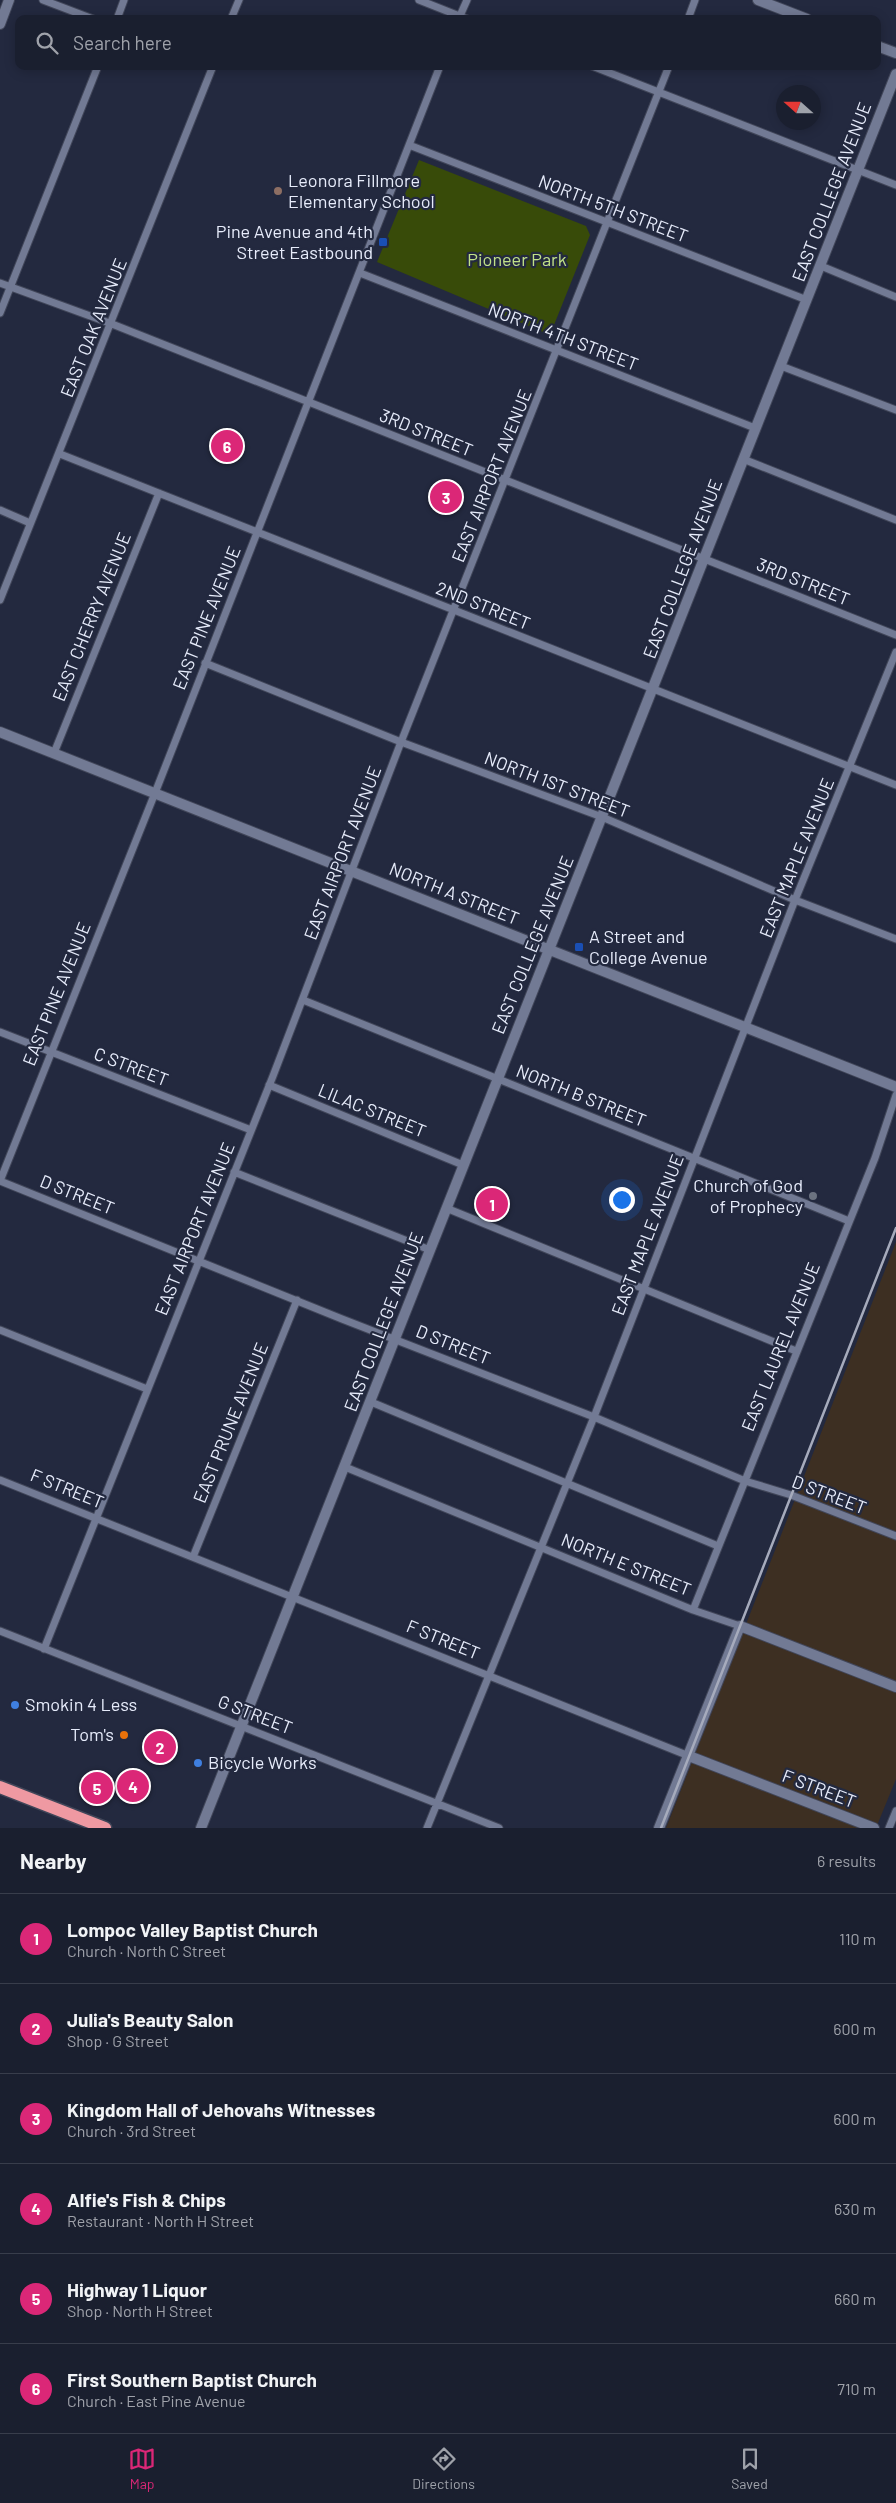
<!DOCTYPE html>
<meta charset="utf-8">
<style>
body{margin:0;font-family:Barlow,sans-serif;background:#232737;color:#f1f3f6}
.compass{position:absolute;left:776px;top:85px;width:45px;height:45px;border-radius:50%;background:#1a1f2f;box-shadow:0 2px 12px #0003;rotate:291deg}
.you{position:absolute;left:621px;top:1199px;width:18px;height:18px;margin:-12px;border:4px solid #fff;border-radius:50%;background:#1a73e8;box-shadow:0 0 0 8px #1a73e833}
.badge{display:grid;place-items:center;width:32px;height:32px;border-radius:50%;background:#db2777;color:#fff;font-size:16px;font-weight:700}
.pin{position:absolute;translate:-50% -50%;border:2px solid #fff;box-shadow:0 1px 5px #0006}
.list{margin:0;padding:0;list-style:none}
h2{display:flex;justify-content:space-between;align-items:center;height:65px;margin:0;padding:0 20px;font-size:21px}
h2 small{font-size:16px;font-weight:400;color:#9fa2aa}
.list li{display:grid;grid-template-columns:32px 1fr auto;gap:15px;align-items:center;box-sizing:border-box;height:90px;padding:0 20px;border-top:1px solid #383d4b}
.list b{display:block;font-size:19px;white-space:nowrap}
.list p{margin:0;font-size:16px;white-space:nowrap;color:#9fa2aa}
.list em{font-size:16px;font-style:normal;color:#9fa2aa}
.icon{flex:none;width:28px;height:28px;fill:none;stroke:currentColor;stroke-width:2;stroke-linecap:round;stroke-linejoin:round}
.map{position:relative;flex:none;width:896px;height:1828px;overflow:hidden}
.search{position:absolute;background:#1a1f2f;box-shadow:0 2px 12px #0003;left:15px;right:15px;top:15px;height:55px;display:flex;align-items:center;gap:12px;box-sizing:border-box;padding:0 18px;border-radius:10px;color:#9fa2aa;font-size:19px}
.sheet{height:605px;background:#1a1f2f}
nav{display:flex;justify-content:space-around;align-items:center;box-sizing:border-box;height:70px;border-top:1px solid #383d4b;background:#1a1f2f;font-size:14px;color:#9fa2aa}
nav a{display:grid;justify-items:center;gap:2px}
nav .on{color:#db2777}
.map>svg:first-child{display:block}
</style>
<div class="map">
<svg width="896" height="1828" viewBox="0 0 896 1828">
<rect width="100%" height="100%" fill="#23293f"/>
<path fill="#3d2f22" d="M 896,1242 L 896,1779 L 876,1828 L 666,1828 Z"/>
<path fill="#384b09" d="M 419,160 L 586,226 L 590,235 L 550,335 L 377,262 Z"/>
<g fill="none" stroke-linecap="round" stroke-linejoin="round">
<g stroke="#414659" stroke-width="9">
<path id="street" d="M 43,0 L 93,19
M 419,0 L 467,19
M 459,18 L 467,0
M 117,19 L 124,0
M 231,19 L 239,0
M 688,19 L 695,0
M 592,66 L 896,185
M 409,145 L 807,300
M 821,266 L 896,297
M 360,273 L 755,428
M 0,283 L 112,324 L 896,635
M 0,313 L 98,66
M 781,366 L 896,410
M 60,454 L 896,785
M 743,459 L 896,520
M 0,510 L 30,523
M 0,600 L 213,66
M 205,663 L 401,742 L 602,817 L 795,900 L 896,939
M 54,753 L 159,493
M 303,1000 L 849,1221
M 0,1032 L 251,1130
M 269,1085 L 463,1165
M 234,1172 L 430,1250
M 0,1181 L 155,793 L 440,66
M 0,1181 L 342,1319 L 594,1417 L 745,1481 L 791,1495 L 896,1536
M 446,1208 L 796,1351
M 0,1330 L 147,1389
M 371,1402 L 718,1546
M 345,1467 L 693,1610 L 740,1626
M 0,1480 L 689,1756
M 193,1557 L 297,1300
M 693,1610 L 875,1158 L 896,1095
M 0,1631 L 499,1828
M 44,1649 L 273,1076 L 401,742 L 669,66
M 427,1828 L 594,1417 L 795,900 L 896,652
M 889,1828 L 896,1811"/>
</g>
<g stroke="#414659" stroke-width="12">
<path id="secondary" d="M 758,0 L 807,19
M 0,24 L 9,0
M 877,46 L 896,53
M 0,732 L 896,1087
M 689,1756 L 874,1828
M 201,1828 L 896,74
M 659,1828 L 740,1626 L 896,1687"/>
</g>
<g stroke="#414659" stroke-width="15">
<path id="highway" d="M 0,1787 L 105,1828"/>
</g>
<use href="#street" stroke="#727a94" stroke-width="7"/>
<use href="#secondary" stroke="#727a94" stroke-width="10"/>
<use href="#highway" stroke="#ef99a2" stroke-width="12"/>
<path stroke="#a6abbc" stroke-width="2.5" d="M 661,1828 L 896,1228"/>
</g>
<circle fill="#8d6e63" stroke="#23293f" stroke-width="2" cx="278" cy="191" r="5"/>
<g fill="#1a4fb4" stroke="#23293f" stroke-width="2">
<rect x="378" y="237" width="10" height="10" rx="2.5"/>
<rect x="574" y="942" width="10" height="10" rx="2.5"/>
</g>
<circle fill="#6b7280" stroke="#23293f" stroke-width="2" cx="813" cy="1196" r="5"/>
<g fill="#3f7fe0" stroke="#23293f" stroke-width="2">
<circle cx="15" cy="1705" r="5"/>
<circle cx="198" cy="1763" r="5"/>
</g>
<circle fill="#e8710a" stroke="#23293f" stroke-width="2" cx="124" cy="1735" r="5"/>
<g text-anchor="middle" stroke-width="4.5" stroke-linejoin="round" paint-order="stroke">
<g font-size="18" fill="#e7ecfb" stroke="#23293f" text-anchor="start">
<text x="288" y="187">Leonora Fillmore<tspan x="288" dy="21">Elementary School</tspan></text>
<text x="373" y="238" text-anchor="end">Pine Avenue and 4th<tspan x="373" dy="21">Street Eastbound</tspan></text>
<text x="589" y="943">A Street and<tspan x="589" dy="21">College Avenue</tspan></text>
<text x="803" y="1192" text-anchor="end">Church of God<tspan x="803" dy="21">of Prophecy</tspan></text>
<text x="25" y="1711">Smokin 4 Less</text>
<text x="114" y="1741" text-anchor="end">Tom's</text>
<text x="208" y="1769">Bicycle Works</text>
</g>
<g font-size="18" fill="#e7ecfb" stroke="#23293f">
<text transform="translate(832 192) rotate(-69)" y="6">EAST COLLEGE AVENUE</text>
<text transform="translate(613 209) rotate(21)" y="6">NORTH 5TH STREET</text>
<text transform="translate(94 328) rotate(-68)" y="6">EAST OAK AVENUE</text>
<text transform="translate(563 337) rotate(21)" y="6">NORTH 4TH STREET</text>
<text transform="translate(426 433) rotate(22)" y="6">3RD STREET</text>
<text transform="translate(492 476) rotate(-68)" y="6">EAST AIRPORT AVENUE</text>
<text transform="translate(683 569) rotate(-69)" y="6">EAST COLLEGE AVENUE</text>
<text transform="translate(803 582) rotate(22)" y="6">3RD STREET</text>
<text transform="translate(483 606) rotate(22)" y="6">2ND STREET</text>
<text transform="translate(92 617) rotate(-68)" y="6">EAST CHERRY AVENUE</text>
<text transform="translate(207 618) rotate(-68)" y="6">EAST PINE AVENUE</text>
<text transform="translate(557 785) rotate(21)" y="6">NORTH 1ST STREET</text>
<text transform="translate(343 853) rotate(-69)" y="6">EAST AIRPORT AVENUE</text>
<text transform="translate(797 858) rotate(-68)" y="6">EAST MAPLE AVENUE</text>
<text transform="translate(454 894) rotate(22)" y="6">NORTH A STREET</text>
<text transform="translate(533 945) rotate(-68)" y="6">EAST COLLEGE AVENUE</text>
<text transform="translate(57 994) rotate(-68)" y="6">EAST PINE AVENUE</text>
<text transform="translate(131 1067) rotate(21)" y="6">C STREET</text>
<text transform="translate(581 1096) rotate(22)" y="6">NORTH B STREET</text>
<text transform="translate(372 1111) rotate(22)" y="6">LILAC STREET</text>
<text transform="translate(77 1195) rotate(22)" y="6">D STREET</text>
<text transform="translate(195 1229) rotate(-68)" y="6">EAST AIRPORT AVENUE</text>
<text transform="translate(648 1235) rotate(-69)" y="6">EAST MAPLE AVENUE</text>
<text transform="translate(384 1322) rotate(-69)" y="6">EAST COLLEGE AVENUE</text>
<text transform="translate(453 1345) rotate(22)" y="6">D STREET</text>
<text transform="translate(781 1347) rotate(-68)" y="6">EAST LAUREL AVENUE</text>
<text transform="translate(231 1423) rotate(-68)" y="6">EAST PRUNE AVENUE</text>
<text transform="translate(67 1489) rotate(22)" y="6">F STREET</text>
<text transform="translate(829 1495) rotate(21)" y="6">D STREET</text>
<text transform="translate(626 1565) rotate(22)" y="6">NORTH E STREET</text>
<text transform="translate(443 1640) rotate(22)" y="6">F STREET</text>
<text transform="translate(255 1715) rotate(21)" y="6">G STREET</text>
<text transform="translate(819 1789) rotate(21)" y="6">F STREET</text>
</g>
<g font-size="18" fill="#c1e188" stroke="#23293f">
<text x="517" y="266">Pioneer Park</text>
</g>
</g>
</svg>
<svg class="compass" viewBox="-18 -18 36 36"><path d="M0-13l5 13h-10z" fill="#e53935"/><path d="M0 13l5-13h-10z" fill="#9fa2aa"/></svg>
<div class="you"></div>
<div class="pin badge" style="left:492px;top:1204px">1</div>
<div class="pin badge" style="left:160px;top:1747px">2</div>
<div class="pin badge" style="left:446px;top:497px">3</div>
<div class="pin badge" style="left:133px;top:1786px">4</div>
<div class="pin badge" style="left:97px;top:1788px">5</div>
<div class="pin badge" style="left:227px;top:446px">6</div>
<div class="search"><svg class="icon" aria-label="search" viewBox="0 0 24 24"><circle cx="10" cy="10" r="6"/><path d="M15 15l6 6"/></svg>Search here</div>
</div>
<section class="sheet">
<h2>Nearby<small>6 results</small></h2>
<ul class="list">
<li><span class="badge">1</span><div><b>Lompoc Valley Baptist Church</b><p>Church · North C Street</p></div><em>110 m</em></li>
<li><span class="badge">2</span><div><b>Julia's Beauty Salon</b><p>Shop · G Street</p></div><em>600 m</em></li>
<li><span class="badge">3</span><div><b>Kingdom Hall of Jehovahs Witnesses</b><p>Church · 3rd Street</p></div><em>600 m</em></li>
<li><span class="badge">4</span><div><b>Alfie's Fish &amp; Chips</b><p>Restaurant · North H Street</p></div><em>630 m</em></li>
<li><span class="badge">5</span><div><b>Highway 1 Liquor</b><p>Shop · North H Street</p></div><em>660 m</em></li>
<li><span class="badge">6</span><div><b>First Southern Baptist Church</b><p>Church · East Pine Avenue</p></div><em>710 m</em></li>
</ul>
</section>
<nav>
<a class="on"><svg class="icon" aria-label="map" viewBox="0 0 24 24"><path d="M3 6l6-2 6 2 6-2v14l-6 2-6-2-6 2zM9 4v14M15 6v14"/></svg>Map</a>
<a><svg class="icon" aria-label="directions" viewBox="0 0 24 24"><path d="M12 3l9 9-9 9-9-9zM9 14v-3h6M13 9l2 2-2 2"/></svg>Directions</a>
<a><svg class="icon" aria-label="saved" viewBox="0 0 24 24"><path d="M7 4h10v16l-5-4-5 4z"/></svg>Saved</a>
</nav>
